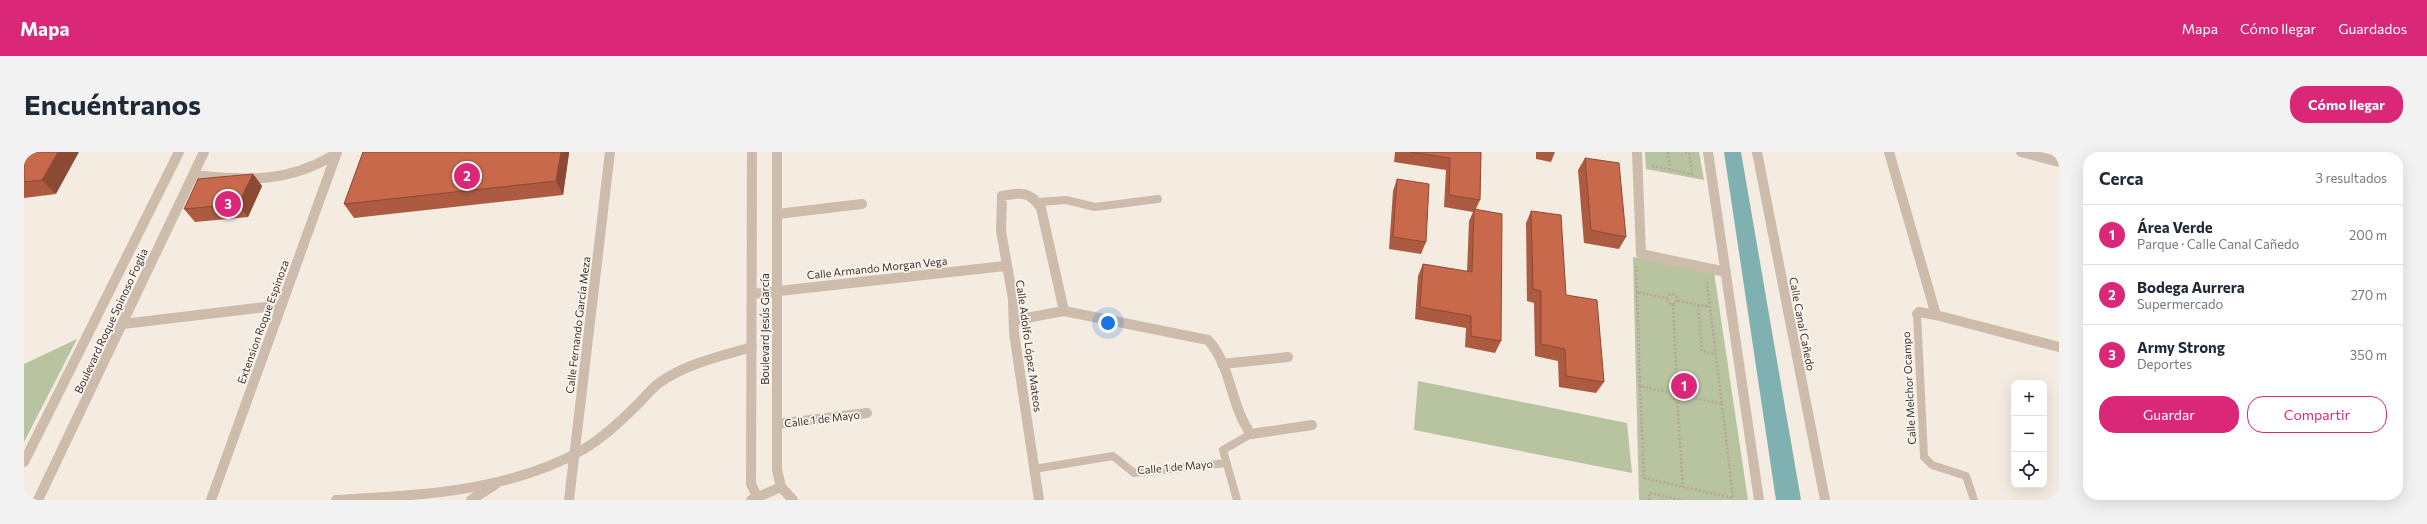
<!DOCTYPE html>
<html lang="es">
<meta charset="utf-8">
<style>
body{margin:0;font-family:Commissioner,sans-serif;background:#f2f2f3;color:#1f2937}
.controls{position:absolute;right:12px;bottom:12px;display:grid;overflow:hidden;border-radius:8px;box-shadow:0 4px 16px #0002}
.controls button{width:36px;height:36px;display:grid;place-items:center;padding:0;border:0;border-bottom:1px solid #e0e1e3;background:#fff;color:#1f2937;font:20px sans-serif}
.you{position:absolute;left:1084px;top:171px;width:14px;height:14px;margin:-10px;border:3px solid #fff;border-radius:50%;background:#1a73e8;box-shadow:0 0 0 6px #1a73e833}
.badge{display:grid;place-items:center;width:26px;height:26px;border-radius:50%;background:#db2777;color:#fff;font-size:13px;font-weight:700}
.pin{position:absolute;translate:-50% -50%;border:2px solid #fff;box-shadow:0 1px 4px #0006}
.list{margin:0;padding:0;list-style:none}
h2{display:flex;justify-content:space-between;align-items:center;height:52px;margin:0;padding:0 16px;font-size:17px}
h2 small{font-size:13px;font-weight:400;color:#747a83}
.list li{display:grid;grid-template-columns:26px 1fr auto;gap:12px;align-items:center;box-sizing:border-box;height:60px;padding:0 16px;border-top:1px solid #e0e1e3}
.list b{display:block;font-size:15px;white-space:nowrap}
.list p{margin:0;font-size:13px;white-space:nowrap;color:#747a83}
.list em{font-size:13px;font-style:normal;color:#747a83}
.actions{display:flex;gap:8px;padding:12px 16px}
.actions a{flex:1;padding:9px 0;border:1px solid #db2777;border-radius:16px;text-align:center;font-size:14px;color:#db2777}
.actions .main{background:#db2777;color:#fff}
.icon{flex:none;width:22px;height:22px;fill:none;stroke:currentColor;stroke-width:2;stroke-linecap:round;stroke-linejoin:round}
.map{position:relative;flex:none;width:2035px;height:348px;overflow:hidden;border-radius:16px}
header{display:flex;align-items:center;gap:24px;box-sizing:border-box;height:56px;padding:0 20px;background:#db2777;color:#fff}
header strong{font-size:19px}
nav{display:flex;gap:22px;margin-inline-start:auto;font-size:14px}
.intro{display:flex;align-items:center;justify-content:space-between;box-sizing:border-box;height:96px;padding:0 24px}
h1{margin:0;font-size:28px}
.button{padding:10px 18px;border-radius:16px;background:#db2777;color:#fff;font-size:14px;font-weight:700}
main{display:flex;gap:24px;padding:0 24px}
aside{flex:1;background:#fff;border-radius:16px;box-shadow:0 4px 16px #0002}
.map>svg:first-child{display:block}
</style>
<header>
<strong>Mapa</strong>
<nav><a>Mapa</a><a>Cómo llegar</a><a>Guardados</a></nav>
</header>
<div class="intro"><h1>Encuéntranos</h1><a class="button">Cómo llegar</a></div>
<main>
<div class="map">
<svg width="2035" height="348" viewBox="0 0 2035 348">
<rect width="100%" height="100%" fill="#f4ebe1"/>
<path fill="#b8c4a0" d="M 1621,0 L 1675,0 L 1680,28 L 1622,17 Z
M 1609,105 L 1690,120 L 1724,348 L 1615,348 Z
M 53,187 L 0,290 L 0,212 Z
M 1394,229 L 1603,271 L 1608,321 L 1390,278 Z"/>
<path fill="#7fb0b2" d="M 1700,0 L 1717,0 L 1777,348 L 1752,348 Z"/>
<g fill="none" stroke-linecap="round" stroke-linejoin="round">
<path stroke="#b9a596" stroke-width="2.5" stroke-dasharray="2 2" stroke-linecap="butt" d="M 1644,0 L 1646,17
M 1661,0 L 1665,1
M 1628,14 L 1668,22 L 1665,0
M 1612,114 L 1613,140 L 1642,146
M 1613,140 L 1616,234 L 1648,241
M1643 147a5 5 0 1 1 10 0a5 5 0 1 1-10 0Z
M 1654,149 L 1686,155 L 1683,130
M 1649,152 L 1653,237
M 1674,153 L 1678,199 L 1692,202
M 1616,234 L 1620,326 L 1709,346 L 1698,252
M1648.5 242a5.5 5.5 0 1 1 11 0a5.5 5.5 0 1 1-11 0Z
M 1660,244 L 1698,252 L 1686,155
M 1653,246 L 1659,335
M 1625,348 L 1625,341 L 1658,348"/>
<path stroke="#cdbbac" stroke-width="8" d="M 1014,50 L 1042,48 L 1071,55 L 1134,47
M 1893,162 L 1900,305 L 1908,313 L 1942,324 L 1950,348
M 1010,317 L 1089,304 L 1110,321 L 1202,311
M 1213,348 L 1199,298 L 1227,282"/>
<path stroke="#cdbbac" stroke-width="10" d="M 728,0 L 727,332 L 735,348
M 753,0 L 753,318 L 757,335 L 769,348
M 1613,0 L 1617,102 L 1702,120
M 1684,0 L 1735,348
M 1733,0 L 1801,348
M 1865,0 L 1912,163
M 1997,0 L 2035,10
M 169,23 C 224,28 264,32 313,1
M 753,62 L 838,52
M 728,142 L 981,114
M 1893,162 L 1895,160 L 1912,163 L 2035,195
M 991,168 L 1040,159 L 1184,188 C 1208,214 1206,254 1227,282 L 1288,273
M 99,172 L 258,153
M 1198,212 L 1264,205
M 753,272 L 843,261
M 187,348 L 313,0
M 312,348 C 395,343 486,340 560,297 C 580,285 597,269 613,253 C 621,245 627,237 635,231 C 661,212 697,204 728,195
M 447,348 L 472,332
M 545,348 L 586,0
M 727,348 L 757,335
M 1015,348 L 990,181 L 989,147 L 977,79 L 978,44 C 996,40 1006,39 1017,56 L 1040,159"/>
<path stroke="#cdbbac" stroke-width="10" d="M 0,310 L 155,0
M 14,348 L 180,0"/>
</g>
<path fill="#ac5a40" d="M 0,0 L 32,42 L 0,46 Z
M 339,0 L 545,0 L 545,1 L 539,43 L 330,66 L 320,52 Z
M 1371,0 L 1457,0 L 1456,48 L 1452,57 L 1477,189 L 1471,201 L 1441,195 L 1442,176 L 1391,167 L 1394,124 L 1399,112 L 1443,120 L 1445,69 L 1449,60 L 1420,55 L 1422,18 L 1370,10 Z
M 1512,0 L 1531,0 L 1527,10 L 1512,7 Z
M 1561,6 L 1602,85 L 1595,97 L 1560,91 L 1554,18 Z
M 229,22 L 238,34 L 224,65 L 171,70 L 160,57 Z
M 1373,27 L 1402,90 L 1397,102 L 1365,97 L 1369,39 Z
M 1507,59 L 1542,143 L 1580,230 L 1572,241 L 1535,235 L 1534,209 L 1511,204 L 1510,151 L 1503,149 L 1502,71 Z"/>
<path fill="#8c4a34" d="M 34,0 L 55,0 L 32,42 L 18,28 Z
M 537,0 L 545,0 L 545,1 L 539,43 L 532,29 Z
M 229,22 L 238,34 L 224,65 L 214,52 Z"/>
<path fill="#c8694b" stroke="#8c4a34" d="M 0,0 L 34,0 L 18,28 L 0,30 Z
M 339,0 L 537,0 L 532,29 L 320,52 Z
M 1386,0 L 1457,0 L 1456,48 L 1425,43 L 1426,6 Z
M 1561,6 L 1595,11 L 1602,85 L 1567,78 Z
M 229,22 L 214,52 L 160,57 L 174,27 Z
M 1373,27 L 1405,32 L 1402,90 L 1369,85 Z
M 1450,57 L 1478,62 L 1477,189 L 1447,184 L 1447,164 L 1396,155 L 1399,112 L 1448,120 Z
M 1507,59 L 1537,63 L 1542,143 L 1573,148 L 1580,230 L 1542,224 L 1541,197 L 1517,192 L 1517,139 L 1509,137 Z"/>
<g text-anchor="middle" stroke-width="3.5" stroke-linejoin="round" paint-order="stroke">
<g font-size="11" fill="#3b302b" stroke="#fbf5ee">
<text transform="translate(853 116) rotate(-6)" y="4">Calle Armando Morgan Vega</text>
<text transform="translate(87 169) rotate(-65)" y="4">Boulevard Roque Spinoso Foglia</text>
<text transform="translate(239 170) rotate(-70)" y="4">Extension Roque Espinoza</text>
<text transform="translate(1778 172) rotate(79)" y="4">Calle Canal Cañedo</text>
<text transform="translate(554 173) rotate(-83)" y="4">Calle Fernando García Meza</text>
<text transform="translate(741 177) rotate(-90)" y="4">Boulevard Jesús García</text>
<text transform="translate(1005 194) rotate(82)" y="4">Calle Adolfo López Mateos</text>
<text transform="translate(1885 236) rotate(-93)" y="4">Calle Melchor Ocampo</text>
<text transform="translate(798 267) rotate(-7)" y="4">Calle 1 de Mayo</text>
<text transform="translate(1151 315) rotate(-5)" y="4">Calle 1 de Mayo</text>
</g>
</g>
</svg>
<div class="controls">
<button>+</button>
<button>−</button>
<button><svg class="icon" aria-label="locate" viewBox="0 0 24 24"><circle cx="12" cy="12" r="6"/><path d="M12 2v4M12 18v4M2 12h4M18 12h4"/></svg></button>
</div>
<div class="you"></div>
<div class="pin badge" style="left:1660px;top:234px">1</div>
<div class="pin badge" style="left:443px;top:24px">2</div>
<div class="pin badge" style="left:204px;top:52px">3</div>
</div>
<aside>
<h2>Cerca<small>3 resultados</small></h2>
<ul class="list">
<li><span class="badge">1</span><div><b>Área Verde</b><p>Parque · Calle Canal Cañedo</p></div><em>200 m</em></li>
<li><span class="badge">2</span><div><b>Bodega Aurrera</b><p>Supermercado</p></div><em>270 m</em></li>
<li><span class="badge">3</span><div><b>Army Strong</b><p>Deportes</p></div><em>350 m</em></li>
</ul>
<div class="actions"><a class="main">Guardar</a><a>Compartir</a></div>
</aside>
</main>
